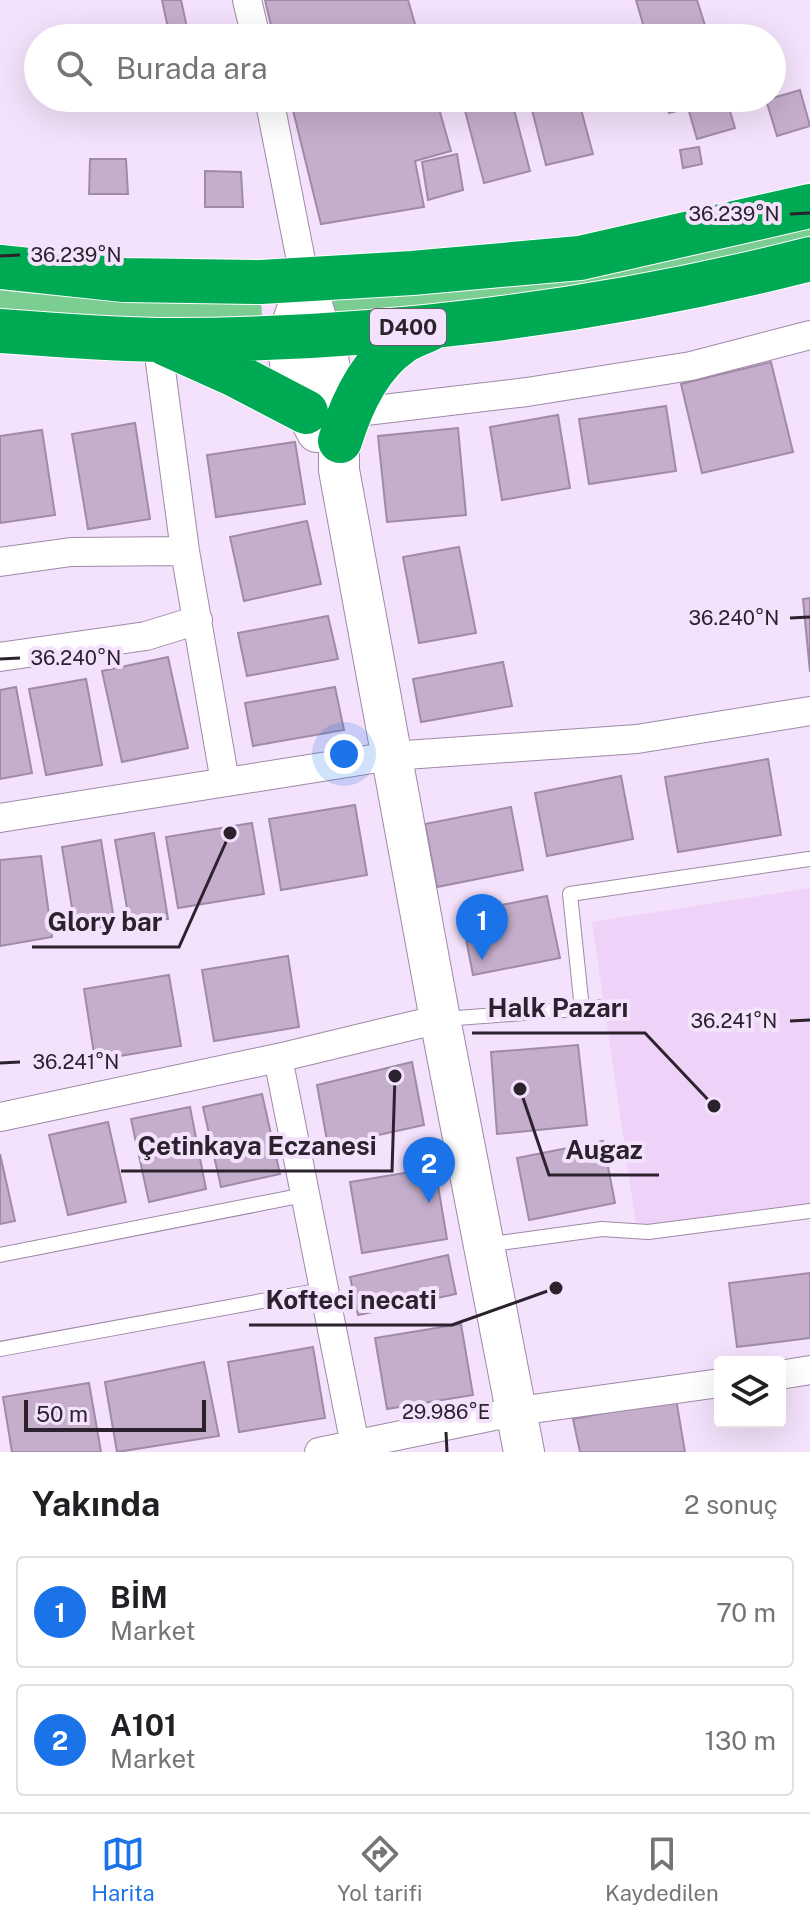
<!DOCTYPE html>
<html lang="tr">
<meta charset="utf-8">
<style>
body{margin:0;font-family:"Public Sans",sans-serif;background:#f6f6f6;color:#202124}
.controls{position:absolute;right:24px;bottom:24px;display:grid;overflow:hidden;border-radius:8px;box-shadow:0 8px 32px #0002}
.controls button{width:72px;height:72px;display:grid;place-items:center;padding:0;border:0;border-bottom:2px solid #e0e0e0;background:#fff;color:#202124;font:40px sans-serif}
.scale{position:absolute;left:24px;bottom:20px;width:182px;box-sizing:border-box;padding-left:8px;border:4px solid #2b222e;border-top:0;font-size:22px;line-height:28px;white-space:nowrap;color:#2b222e;-webkit-text-stroke:6px #f4e1fb;paint-order:stroke}
.you{position:absolute;left:344px;top:754px;width:28px;height:28px;margin:-20px;border:6px solid #fff;border-radius:50%;background:#1a73e8;box-shadow:0 0 0 12px #1a73e833}
.badge{display:grid;place-items:center;width:52px;height:52px;border-radius:50%;background:#1a73e8;color:#fff;font-size:26px;font-weight:700}
.pin{position:absolute;translate:-50% -66px;filter:drop-shadow(0 2px 4px #0008)}
.pin::after{content:'';position:absolute;top:42px;width:28px;height:24px;background:inherit;clip-path:polygon(0 0,100% 0,50% 100%)}
.list{margin:0;padding:0;list-style:none}
h2{display:flex;justify-content:space-between;align-items:center;height:104px;margin:0;padding:0 32px;font-size:34px}
h2 small{font-size:26px;font-weight:400;color:#757577}
.list li{display:grid;grid-template-columns:52px 1fr auto;gap:24px;align-items:center;box-sizing:border-box;height:112px;margin:0 16px 16px;padding:0 16px;border:2px solid #e0e0e0;border-radius:8px}
.list b{display:block;font-size:30px;white-space:nowrap}
.list p{margin:0;font-size:26px;white-space:nowrap;color:#757577}
.list em{font-size:26px;font-style:normal;color:#757577}
.icon{flex:none;width:44px;height:44px;fill:none;stroke:currentColor;stroke-width:2;stroke-linecap:round;stroke-linejoin:round}
.map{position:relative;flex:none;width:810px;height:1452px;overflow:hidden}
.search{position:absolute;background:#fff;box-shadow:0 8px 32px #0002;left:24px;right:24px;top:24px;height:88px;display:flex;align-items:center;gap:20px;box-sizing:border-box;padding:0 28px;border-radius:44px;color:#757577;font-size:30px}
.sheet{height:360px;background:#fff}
nav{display:flex;justify-content:space-around;align-items:center;box-sizing:border-box;height:112px;border-top:2px solid #e0e0e0;background:#fff;font-size:22px;color:#757577}
nav a{display:grid;justify-items:center;gap:4px}
nav .on{color:#1a73e8}
.map>svg:first-child{display:block}
</style>
<div class="map">
<svg width="810" height="1452" viewBox="0 0 810 1452">
<rect width="100%" height="100%" fill="#f4e1fb"/>
<path fill="#efd2f8" d="M 810,888 L 810,1205 L 637,1231 L 592,922 Z"/>
<path fill="#7ccd91" d="M 810,218 L 810,245 L 610,287 L 335,318 L 332,296 Z
M 0,287 L 261,301 L 262,317 L 123,320 L 0,313 Z"/>
<path fill="#c5aecc" stroke="#a08aa8" stroke-width="2" d="M 162,0 L 181,0 L 189,37 L 170,38 Z
M 265,0 L 408,0 L 419,38 L 274,38 Z
M 636,0 L 697,0 L 709,38 L 647,38 Z
M 800,90 L 810,126 L 777,136 L 766,100 Z
M 290,98 L 436,98 L 451,151 L 415,161 L 424,207 L 321,224 Z
M 482,98 L 511,98 L 530,171 L 484,183 L 463,103 Z
M 529,98 L 578,98 L 593,154 L 546,165 Z
M 665,98 L 726,98 L 735,128 L 697,139 L 688,108 L 669,113 Z
M 699,147 L 702,164 L 683,168 L 680,150 Z
M 457,154 L 463,190 L 428,200 L 422,162 Z
M 90,159 L 126,159 L 128,194 L 89,194 Z
M 205,171 L 241,172 L 243,207 L 205,207 Z
M 771,362 L 793,452 L 702,473 L 681,384 Z
M 666,406 L 676,471 L 589,484 L 579,419 Z
M 558,415 L 570,488 L 502,500 L 490,427 Z
M 135,423 L 150,519 L 88,529 L 72,434 Z
M 458,428 L 466,515 L 387,522 L 378,436 Z
M 42,430 L 55,515 L 0,523 L 0,436 Z
M 295,442 L 305,504 L 216,517 L 207,455 Z
M 307,521 L 321,584 L 244,601 L 230,537 Z
M 459,547 L 476,633 L 419,643 L 403,557 Z
M 810,598 L 810,672 L 803,599 Z
M 328,616 L 338,659 L 247,676 L 238,633 Z
M 168,657 L 188,748 L 122,762 L 102,671 Z
M 503,662 L 512,706 L 421,722 L 413,679 Z
M 86,679 L 102,765 L 46,775 L 29,689 Z
M 16,687 L 32,773 L 0,779 L 0,690 Z
M 335,687 L 344,730 L 253,746 L 245,703 Z
M 768,759 L 781,835 L 678,852 L 665,777 Z
M 621,776 L 633,839 L 547,856 L 535,793 Z
M 355,805 L 367,875 L 281,890 L 269,819 Z
M 511,807 L 523,870 L 437,887 L 425,824 Z
M 252,823 L 264,894 L 178,908 L 166,837 Z
M 154,833 L 168,919 L 130,925 L 115,840 Z
M 101,840 L 115,926 L 76,932 L 62,847 Z
M 41,856 L 52,937 L 0,946 L 0,860 Z
M 547,896 L 560,958 L 473,975 L 461,913 Z
M 288,956 L 299,1027 L 214,1041 L 202,970 Z
M 169,975 L 181,1046 L 95,1060 L 84,989 Z
M 578,1045 L 587,1125 L 497,1134 L 491,1052 Z
M 412,1062 L 424,1125 L 328,1146 L 317,1085 Z
M 262,1094 L 280,1174 L 221,1187 L 203,1107 Z
M 190,1107 L 206,1189 L 149,1202 L 131,1119 Z
M 108,1122 L 126,1202 L 68,1215 L 49,1135 Z
M 603,1141 L 615,1203 L 529,1220 L 517,1158 Z
M 0,1154 L 15,1221 L 0,1224 Z
M 435,1168 L 447,1239 L 362,1253 L 350,1182 Z
M 448,1255 L 456,1294 L 358,1315 L 350,1277 Z
M 810,1273 L 810,1338 L 737,1347 L 729,1283 Z
M 461,1324 L 473,1395 L 387,1409 L 375,1338 Z
M 313,1347 L 325,1418 L 239,1432 L 228,1362 Z
M 204,1362 L 219,1436 L 117,1452 L 105,1382 Z
M 89,1383 L 101,1452 L 12,1452 L 3,1397 Z
M 676,1399 L 685,1452 L 580,1452 L 573,1419 Z"/>
<g fill="none" stroke-linecap="round" stroke-linejoin="round">
<g stroke="#9f89a7" stroke-width="16">
<path id="lane" d="M 582,1009 L 570,894 L 809,859
M 444,1019 L 604,1007
M 485,1245 L 602,1229 L 648,1232 L 810,1211
M 0,1255 L 304,1195
M 0,1349 L 322,1290"/>
</g>
<g stroke="#9f89a7" stroke-width="30">
<path id="street" d="M 247,0 L 256,38
M 269,98 L 305,281
M 157,340 L 185,551 L 225,782
M 349,413 L 527,392 L 691,366 L 810,335
M 0,562 L 71,552 L 185,551
M 0,657 L 146,636 L 198,620
M 0,818 L 391,756 L 637,739 L 810,711
M 278,1058 L 355,1445
M 0,1117 L 278,1058 L 440,1019
M 780,1375 L 810,1370
M 319,1452 L 518,1411 L 720,1383"/>
</g>
<g stroke="#9f89a7" stroke-width="42">
<path id="secondary" d="M 305,281 L 328,359 L 339,410 L 339,470 L 440,1019 L 524,1452
M 298,307 C 295,316 290,327 289,337 C 285,368 302,405 317,432"/>
</g>
<g stroke="#fff" stroke-width="46">
<path id="highway" d="M 0,267 L 124,280 L 261,282 L 412,273 L 580,258 L 810,206
M 0,331 C 52,335 105,339 157,340 C 375,341 599,313 810,259
M 166,344 L 235,375 L 306,412
M 340,441 C 351,405 369,365 401,343 C 409,337 421,333 430,329"/>
</g>
<use href="#lane" stroke="#fff" stroke-width="14"/>
<use href="#street" stroke="#fff" stroke-width="28"/>
<use href="#secondary" stroke="#fff" stroke-width="40"/>
<use href="#highway" stroke="#00aa54" stroke-width="44"/>
</g>
<path fill="none" stroke="#2b222e" stroke-width="3" d="M 790,214 L 810,213M 0,256 L 20,255M 790,618 L 810,617M 0,659 L 20,658M 790,1021 L 810,1020M 0,1063 L 20,1062M 446,1432 L 447,1452"/>
<g text-anchor="middle" stroke-width="8" stroke-linejoin="round" paint-order="stroke">
<rect fill="#f4e1fb" stroke="#675b6c" stroke-width="2" x="370" y="309" width="76" height="36" rx="6"/>
<g font-size="22" font-weight="bold" fill="#2b222e">
<text x="408" y="335">D400</text>
</g>
</g>
<g font-size="20" text-anchor="middle" fill="#2b222e" stroke="#f4e1fb" stroke-width="8" stroke-linejoin="round" paint-order="stroke">
<text x="734" y="221">36.239°N</text>
<text x="76" y="262">36.239°N</text>
<text x="734" y="625">36.240°N</text>
<text x="76" y="665">36.240°N</text>
<text x="734" y="1028">36.241°N</text>
<text x="76" y="1069">36.241°N</text>
<text x="446" y="1419">29.986°E</text>
</g>
<path fill="none" stroke="#2b222e" stroke-width="3" d="M230 833L179 947H32M714 1106L645 1033H472M395 1076L392 1171H121M520 1089L549 1175H659M556 1288L452 1325H249"/>
<g fill="#2b222e" stroke="#f4e1fb" stroke-width="3">
<circle cx="230" cy="833" r="8"/>
<circle cx="714" cy="1106" r="8"/>
<circle cx="395" cy="1076" r="8"/>
<circle cx="520" cy="1089" r="8"/>
<circle cx="556" cy="1288" r="8"/>
</g>
<g font-size="26" text-anchor="middle" font-weight="bold" fill="#2b222e" stroke="#f4e1fb" stroke-width="8" stroke-linejoin="round" paint-order="stroke">
<text x="105" y="931">Glory bar</text>
<text x="558" y="1017">Halk Pazarı</text>
<text x="257" y="1155">Çetinkaya Eczanesi</text>
<text x="604" y="1159">Augaz</text>
<text x="351" y="1309">Kofteci necati</text>
</g>
</svg>
<div class="controls">
<button><svg class="icon" aria-label="layers" viewBox="0 0 24 24"><path d="M12 4l9 5-9 5-9-5zM3 14l9 5 9-5"/></svg></button>
</div>
<div class="scale">50 m</div>
<div class="you"></div>
<div class="pin badge" style="left:482px;top:960px">1</div>
<div class="pin badge" style="left:429px;top:1203px">2</div>
<div class="search"><svg class="icon" aria-label="search" viewBox="0 0 24 24"><circle cx="10" cy="10" r="6"/><path d="M15 15l6 6"/></svg>Burada ara</div>
</div>
<section class="sheet">
<h2>Yakında<small>2 sonuç</small></h2>
<ul class="list">
<li><span class="badge">1</span><div><b>BİM</b><p>Market</p></div><em>70 m</em></li>
<li><span class="badge">2</span><div><b>A101</b><p>Market</p></div><em>130 m</em></li>
</ul>
</section>
<nav>
<a class="on"><svg class="icon" aria-label="map" viewBox="0 0 24 24"><path d="M3 6l6-2 6 2 6-2v14l-6 2-6-2-6 2zM9 4v14M15 6v14"/></svg>Harita</a>
<a><svg class="icon" aria-label="directions" viewBox="0 0 24 24"><path d="M12 3l9 9-9 9-9-9zM9 14v-3h6M13 9l2 2-2 2"/></svg>Yol tarifi</a>
<a><svg class="icon" aria-label="saved" viewBox="0 0 24 24"><path d="M7 4h10v16l-5-4-5 4z"/></svg>Kaydedilen</a>
</nav>
